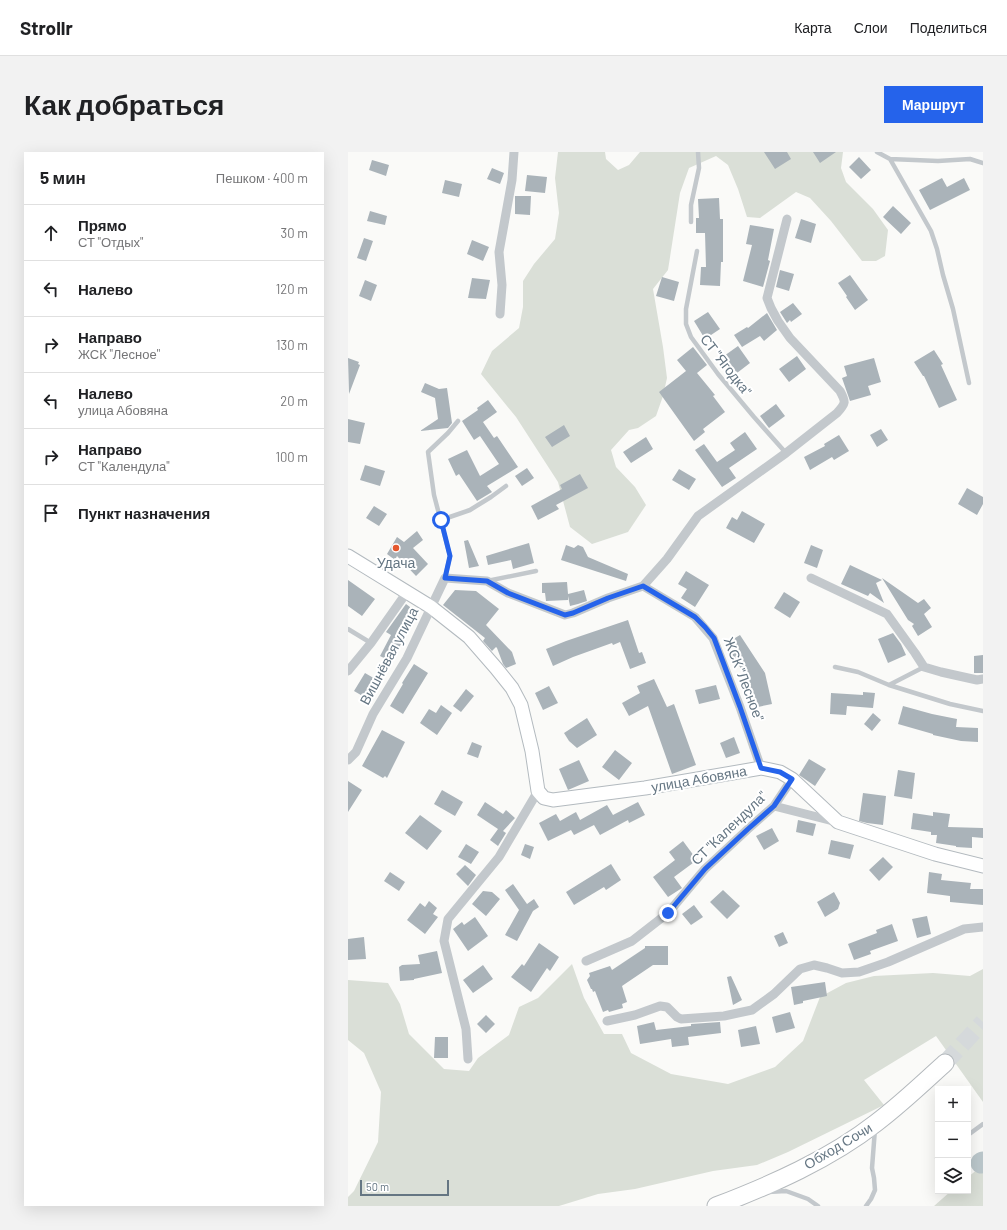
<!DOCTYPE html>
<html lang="ru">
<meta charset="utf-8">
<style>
body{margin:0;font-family:Barlow,sans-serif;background:#f2f2f2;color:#202124}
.controls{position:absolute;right:12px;bottom:12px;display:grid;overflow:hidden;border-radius:0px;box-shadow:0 4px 16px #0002}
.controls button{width:36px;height:36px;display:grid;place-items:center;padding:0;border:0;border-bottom:1px solid #e0e0e0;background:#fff;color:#202124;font:20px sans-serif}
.scale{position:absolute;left:12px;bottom:10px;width:89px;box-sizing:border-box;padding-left:4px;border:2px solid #657683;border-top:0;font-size:11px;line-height:14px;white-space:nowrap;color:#657683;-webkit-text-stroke:3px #fff;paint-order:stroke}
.stop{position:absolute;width:12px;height:12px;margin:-9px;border:3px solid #2563eb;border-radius:50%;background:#fff}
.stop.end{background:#2563eb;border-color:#fff;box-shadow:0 1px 4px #0008}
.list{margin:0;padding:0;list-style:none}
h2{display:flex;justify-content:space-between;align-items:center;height:52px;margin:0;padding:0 16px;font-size:17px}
h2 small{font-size:13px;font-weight:400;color:#757577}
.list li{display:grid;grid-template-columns:26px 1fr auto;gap:12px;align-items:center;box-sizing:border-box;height:56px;padding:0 16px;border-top:1px solid #e0e0e0}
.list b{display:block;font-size:15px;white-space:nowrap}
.list p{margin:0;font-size:13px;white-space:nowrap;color:#757577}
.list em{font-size:13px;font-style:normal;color:#757577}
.icon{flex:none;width:22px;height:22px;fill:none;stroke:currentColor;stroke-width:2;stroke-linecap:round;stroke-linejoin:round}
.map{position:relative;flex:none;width:635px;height:1054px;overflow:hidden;border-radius:0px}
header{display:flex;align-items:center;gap:24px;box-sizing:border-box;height:56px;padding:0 20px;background:#fff;border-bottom:1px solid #e0e0e0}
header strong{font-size:19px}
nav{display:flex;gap:22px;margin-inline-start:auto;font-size:14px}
.intro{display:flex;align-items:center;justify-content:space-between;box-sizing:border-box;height:96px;padding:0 24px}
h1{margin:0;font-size:28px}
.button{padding:10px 18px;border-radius:0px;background:#2563eb;color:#fff;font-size:14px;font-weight:700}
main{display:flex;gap:24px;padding:0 24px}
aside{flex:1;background:#fff;border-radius:0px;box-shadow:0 4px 16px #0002}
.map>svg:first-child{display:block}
</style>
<header>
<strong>Strollr</strong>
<nav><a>Карта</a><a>Слои</a><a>Поделиться</a></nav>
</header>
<div class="intro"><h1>Как добраться</h1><a class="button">Маршрут</a></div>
<main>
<aside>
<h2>5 мин<small>Пешком · 400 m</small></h2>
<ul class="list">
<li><svg class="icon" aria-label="ahead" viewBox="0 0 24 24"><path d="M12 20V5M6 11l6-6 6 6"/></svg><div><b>Прямо</b><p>СТ &quot;Отдых&quot;</p></div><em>30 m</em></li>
<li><svg class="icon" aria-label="left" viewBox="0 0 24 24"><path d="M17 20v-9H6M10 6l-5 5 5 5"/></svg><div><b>Налево</b></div><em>120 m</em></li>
<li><svg class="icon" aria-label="right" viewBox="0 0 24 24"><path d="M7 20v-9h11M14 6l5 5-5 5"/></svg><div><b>Направо</b><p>ЖСК &quot;Лесное&quot;</p></div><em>130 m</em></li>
<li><svg class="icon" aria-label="left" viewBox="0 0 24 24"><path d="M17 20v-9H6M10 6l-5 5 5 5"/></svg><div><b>Налево</b><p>улица Абовяна</p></div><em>20 m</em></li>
<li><svg class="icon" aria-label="right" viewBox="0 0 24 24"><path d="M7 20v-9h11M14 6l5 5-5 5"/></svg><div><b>Направо</b><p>СТ &quot;Календула&quot;</p></div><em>100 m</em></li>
<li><svg class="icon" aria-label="arrive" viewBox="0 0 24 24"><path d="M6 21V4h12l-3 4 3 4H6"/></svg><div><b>Пункт назначения</b></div></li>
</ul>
</aside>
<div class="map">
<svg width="635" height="1054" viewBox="0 0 635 1054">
<rect width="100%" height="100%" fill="#fafaf8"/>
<path fill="#dadfd7" d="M 210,0 L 257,0 L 258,7 L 270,18 L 281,13 L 292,0 L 495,0 L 493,16 L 498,30 L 525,57 L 540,78 L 537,104 L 528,109 L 514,109 L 483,69 L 462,46 L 448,40 L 412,66 L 399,65 L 390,37 L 380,13 L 368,4 L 341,16 L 332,41 L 320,118 L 305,137 L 315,195 L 319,226 L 315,244 L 308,264 L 290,276 L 281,278 L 263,298 L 268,315 L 287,335 L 298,353 L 280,380 L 244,392 L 222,375 L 210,330 L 168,265 L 133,222 L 144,199 L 171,176 L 175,155 L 175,129 L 186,112 L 207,87 L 211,61 L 207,26 Z
M 224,812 L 236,846 L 256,882 L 274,882 L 283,901 L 323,922 L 380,932 L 427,915 L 455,889 L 472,845 L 498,831 L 526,824 L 585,821 L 622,824 L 635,817 L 635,950 L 588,884 L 516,928 L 536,953 L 440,1000 L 409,1013 L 365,1019 L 287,1037 L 250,1042 L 211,1054 L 0,1054 L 0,1045 L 6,1039 L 30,990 L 33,940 L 16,901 L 0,888 L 0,828 L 40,831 L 52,852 L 61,882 L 96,917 L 121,919 L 130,906 L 161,883 L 171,855 L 190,846 Z
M 635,1013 L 635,1054 L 586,1054 L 603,1039 L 620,1039 L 620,1025 Z"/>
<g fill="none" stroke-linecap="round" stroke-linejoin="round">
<path stroke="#bbc7cb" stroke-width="21" d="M 633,1011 L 635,1010"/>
</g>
<path fill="#aab3b9" d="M 416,0 L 439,0 L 443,7 L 427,17 Z
M 465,0 L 488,0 L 472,11 Z
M 511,5 L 523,18 L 513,27 L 501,15 Z
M 24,8 L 41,13 L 38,24 L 21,18 Z
M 144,16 L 156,21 L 152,32 L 139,27 Z
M 179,23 L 199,25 L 197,41 L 177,39 Z
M 594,26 L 599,35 L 616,26 L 622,38 L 582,58 L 571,38 Z
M 97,28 L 114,32 L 111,45 L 94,41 Z
M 167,44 L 183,44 L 182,63 L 167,62 Z
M 371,46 L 372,67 L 375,67 L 375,110 L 373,110 L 372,134 L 352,133 L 353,115 L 358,115 L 357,81 L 348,81 L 348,66 L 351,66 L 350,47 Z
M 545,54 L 563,71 L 553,82 L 535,65 Z
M 22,59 L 39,64 L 37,73 L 19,69 Z
M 453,67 L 468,72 L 463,91 L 447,86 Z
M 402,73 L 426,77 L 420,108 L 422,109 L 415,135 L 395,129 L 404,93 L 398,92 Z
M 16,86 L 25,89 L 18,109 L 9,106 Z
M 124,88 L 141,95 L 135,109 L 119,102 Z
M 432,118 L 446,122 L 441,139 L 428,135 Z
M 502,123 L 520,148 L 507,158 L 498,145 L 499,144 L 490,131 Z
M 314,125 L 331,130 L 326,149 L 308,144 Z
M 124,126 L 142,128 L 138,147 L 120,146 Z
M 17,128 L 29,133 L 23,149 L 11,144 Z
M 445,151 L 454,162 L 443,170 L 442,168 L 439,171 L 432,160 Z
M 360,160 L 372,177 L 357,187 L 346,169 Z
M 419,161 L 429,178 L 416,189 L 412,184 L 394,195 L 386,183 L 399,175 L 400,176 Z
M 390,194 L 402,211 L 389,221 L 376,204 Z
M 345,195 L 359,213 L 349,221 L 367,243 L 365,244 L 377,260 L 355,277 L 357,280 L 346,289 L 311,240 L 338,219 L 329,208 Z
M 586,198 L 595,212 L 593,213 L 609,248 L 591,256 L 576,224 L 575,224 L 566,210 Z
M 449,204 L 458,217 L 441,230 L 431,217 Z
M 0,206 L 11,210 L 10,212 L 12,213 L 1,242 Z
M 526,206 L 533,230 L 520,234 L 523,243 L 502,249 L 494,226 L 499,224 L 496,214 Z
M 77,231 L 91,237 L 99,236 L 104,271 L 100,276 L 72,279 L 90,267 L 87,246 L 73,240 Z
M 140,248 L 149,260 L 135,270 L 146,286 L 149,284 L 170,315 L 139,334 L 144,340 L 129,349 L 111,322 L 108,324 L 100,307 L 119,298 L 132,324 L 151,312 L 132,284 L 126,288 L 114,269 L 130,258 L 129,256 Z
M 428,252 L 437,264 L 421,276 L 412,264 Z
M 0,267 L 17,271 L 12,292 L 0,290 Z
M 216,273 L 222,284 L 204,295 L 197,285 Z
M 533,277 L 540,288 L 529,295 L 522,283 Z
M 397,280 L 409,297 L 381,316 L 388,326 L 374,335 L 347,298 L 356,292 L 369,310 L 387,298 L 382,291 Z
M 491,283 L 501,299 L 486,308 L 484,305 L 462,318 L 456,305 L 477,294 L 476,292 Z
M 298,285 L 305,297 L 283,311 L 275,300 Z
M 17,313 L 37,319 L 32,334 L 12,328 Z
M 179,316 L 186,326 L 174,334 L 167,324 Z
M 331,317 L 348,327 L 341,338 L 324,328 Z
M 232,322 L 240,336 L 208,353 L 211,357 L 190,368 L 183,354 L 214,337 L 212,333 Z
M 619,336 L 635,345 L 635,352 L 629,363 L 610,352 Z
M 26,354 L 39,362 L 31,374 L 18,366 Z
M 394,359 L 417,372 L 406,391 L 378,376 L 384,365 L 389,368 Z
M 69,379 L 75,388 L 65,396 L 80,412 L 68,424 L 49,404 L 47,408 L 39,402 L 49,385 L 56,390 Z
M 120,388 L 131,414 L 121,416 L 116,389 Z
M 181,391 L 186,411 L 165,417 L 163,408 L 140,413 L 138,404 Z
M 218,393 L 226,396 L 230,393 L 235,395 L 240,405 L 280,422 L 278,429 L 213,408 Z
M 463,393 L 475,398 L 469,416 L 456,411 Z
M 502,413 L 534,428 L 528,431 L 536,451 L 522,441 L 520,444 L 493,432 Z
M 338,419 L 361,433 L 347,455 L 333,446 L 339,437 L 330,432 Z
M 534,426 L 570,451 L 576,447 L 583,456 L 576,462 L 584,475 L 570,484 L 564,474 L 566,472 L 560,468 Z
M 0,428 L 27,447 L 14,464 L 0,454 Z
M 219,430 L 220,442 L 236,438 L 239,449 L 230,452 L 222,454 L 220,444 L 220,448 L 198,449 L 197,441 L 194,441 L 194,431 Z
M 107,438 L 128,439 L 151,457 L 138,473 L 164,500 L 168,512 L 158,516 L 155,512 L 149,496 L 148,495 L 144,499 L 135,489 L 137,486 L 95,453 Z
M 436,440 L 452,450 L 442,466 L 426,456 Z
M 58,452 L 62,455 L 56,491 L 54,490 L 44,510 L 32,504 L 43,483 L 38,480 Z
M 280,468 L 291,501 L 294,500 L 298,511 L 282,517 L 272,490 L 265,493 L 264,491 L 225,505 L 205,514 L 198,497 L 218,489 Z
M 545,481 L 553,492 L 558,503 L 540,511 L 530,487 Z
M 392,483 L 417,521 L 424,552 L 405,556 L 399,533 L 403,532 L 377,492 Z
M 635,503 L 635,521 L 626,521 L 626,504 Z
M 66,512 L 80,521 L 55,562 L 42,554 L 55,532 L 54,531 Z
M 17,521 L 29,528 L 18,546 L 6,539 Z
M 306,527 L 319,555 L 326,552 L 348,613 L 324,622 L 300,554 L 281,564 L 274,551 L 292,541 L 289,534 Z
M 368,533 L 372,547 L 351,552 L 347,538 Z
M 201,534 L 210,551 L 195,558 L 187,541 Z
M 118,537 L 126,544 L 113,560 L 105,554 Z
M 515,540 L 527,541 L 525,556 L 499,554 L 498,563 L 482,562 L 483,541 L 515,543 Z
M 93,553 L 104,561 L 89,583 L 72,571 L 81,557 L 88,561 Z
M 555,554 L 584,562 L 609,567 L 608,575 L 630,576 L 630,590 L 613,589 L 585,583 L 585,582 L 550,572 Z
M 525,561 L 533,568 L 524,579 L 516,572 Z
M 239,566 L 249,583 L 229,596 L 221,589 L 216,581 Z
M 34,578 L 57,590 L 39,626 L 37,624 L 35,626 L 14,614 Z
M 386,585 L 392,601 L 378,606 L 372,591 Z
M 124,590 L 134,594 L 130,606 L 119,602 Z
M 267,598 L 284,611 L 271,628 L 254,615 Z
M 461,607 L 478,617 L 467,634 L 451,623 Z
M 231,608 L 241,629 L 220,638 L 211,617 Z
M 550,618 L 567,621 L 564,647 L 546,644 Z
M 0,629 L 14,638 L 0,660 Z
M 94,638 L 115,650 L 107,664 L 86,652 Z
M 515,641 L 538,644 L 535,673 L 519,671 L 511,669 Z
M 137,650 L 155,662 L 158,658 L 167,666 L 155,679 L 158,681 L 150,694 L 142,688 L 150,677 L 129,663 Z
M 290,650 L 297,663 L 281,671 L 280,668 L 252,683 L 246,673 L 226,683 L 223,678 L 200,689 L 191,671 L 208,662 L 212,669 L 228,660 L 232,668 L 259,653 L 265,663 Z
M 585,660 L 602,662 L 600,675 L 635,676 L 635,686 L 624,685 L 624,696 L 608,695 L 608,694 L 588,691 L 589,683 L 583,683 L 583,680 L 563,677 L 565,661 L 585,664 Z
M 72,663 L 94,679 L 79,698 L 57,681 Z
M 450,668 L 468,672 L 465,684 L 448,680 Z
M 424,676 L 431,689 L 416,698 L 408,684 Z
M 483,688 L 506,693 L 502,707 L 480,702 Z
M 335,689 L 349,708 L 326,725 L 334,736 L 320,745 L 305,725 L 327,708 L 321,700 Z
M 118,692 L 131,700 L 123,712 L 110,705 Z
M 177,692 L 186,695 L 182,707 L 173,703 Z
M 535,705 L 545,715 L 531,729 L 521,718 Z
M 263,712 L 273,728 L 258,738 L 256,735 L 226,753 L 218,740 Z
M 117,713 L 128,723 L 120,734 L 108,722 Z
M 42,720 L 57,730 L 51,739 L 36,729 Z
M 581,720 L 594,722 L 593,728 L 623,731 L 622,737 L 635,737 L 635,753 L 602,750 L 602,744 L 579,741 Z
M 165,732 L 179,752 L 186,747 L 191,755 L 185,759 L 169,789 L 157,783 L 171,758 L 157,738 Z
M 375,738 L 392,754 L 379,767 L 362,750 Z
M 135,739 L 144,740 L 152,747 L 138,764 L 124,752 Z
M 486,740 L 492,751 L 490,757 L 477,765 L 469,750 Z
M 81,749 L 89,756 L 85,762 L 90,765 L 77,782 L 59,768 L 72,751 L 77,755 Z
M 346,753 L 355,765 L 343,773 L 334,762 Z
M 579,764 L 583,782 L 569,786 L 564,767 Z
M 127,765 L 140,784 L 120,799 L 105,777 L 114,770 L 116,773 Z
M 544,772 L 550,789 L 522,799 L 523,802 L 506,808 L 500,792 L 529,781 L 528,778 Z
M 435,780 L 440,791 L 431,795 L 426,784 Z
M 16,785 L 18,807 L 0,808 L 0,787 Z
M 191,791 L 211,805 L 202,819 L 199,816 L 183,840 L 163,825 L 174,812 L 176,814 Z
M 297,794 L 320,794 L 320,813 L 305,813 L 274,834 L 279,850 L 274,852 L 275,856 L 261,860 L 260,858 L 255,860 L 247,839 L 245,840 L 244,837 L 243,837 L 239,828 L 242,824 L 241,821 L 262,814 L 264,818 L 297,796 Z
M 89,799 L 94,821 L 66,827 L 66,828 L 52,829 L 51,815 L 54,813 L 72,812 L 70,803 Z
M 135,813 L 145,827 L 125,841 L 115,828 Z
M 383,824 L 394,848 L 385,853 L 379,825 Z
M 477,830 L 479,844 L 455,849 L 455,851 L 446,853 L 443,835 Z
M 442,860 L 447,876 L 428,881 L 424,865 Z
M 138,863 L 147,872 L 138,881 L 129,872 Z
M 306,870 L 308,878 L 343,874 L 343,872 L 372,870 L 373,881 L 340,885 L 341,893 L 324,895 L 323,887 L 292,892 L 289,874 Z
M 408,874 L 412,892 L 393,895 L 390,878 Z
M 87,885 L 100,885 L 100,906 L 86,906 Z"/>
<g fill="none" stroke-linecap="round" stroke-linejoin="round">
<path stroke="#d5d9db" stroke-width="17" stroke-dasharray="17 8" stroke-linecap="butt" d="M 597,911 L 635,870"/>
<g stroke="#b3babf" stroke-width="15">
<path id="secondary" d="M 0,404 L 83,455 L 121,485 L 148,516 L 164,536 L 173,553 L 184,599 L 190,639 L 196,646 L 205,648 L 297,636 L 413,616 L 432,620 L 444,627 L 490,670 L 587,702 L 635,714"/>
</g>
<g stroke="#b4b9bd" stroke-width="19">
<path id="highway" d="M 368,1054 C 423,1033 482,1007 528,971 C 552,953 574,932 597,911"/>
</g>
<path stroke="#c3c8cc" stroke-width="4.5" d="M 529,0 L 542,7 L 590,9 L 622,7 L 635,11
M 542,7 L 583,79 L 589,97 L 595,123 L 605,157 L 621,231
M 343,70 L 343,53 L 351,16 L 350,0
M 349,99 L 338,157 L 338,172 L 343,185 L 370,222 L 406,265 L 438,301
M 93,368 L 122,358 L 143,345 L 158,334
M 97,426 L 102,404 L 86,343 L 80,300 L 100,281 L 110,269
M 139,429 L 188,419
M 0,477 L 23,491
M 487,515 L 510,520 L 541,533 L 576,515
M 541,533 L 602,552 L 635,559
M 620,983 L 635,972
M 589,1006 L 590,1006
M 420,1040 L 438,1039 L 460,1047 L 470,1054
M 518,1054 L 523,1047 L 527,1038 L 526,1026 L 524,1016 L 527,977"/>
<path stroke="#c3c8cc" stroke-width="9" d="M 152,162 L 154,133 L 151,100 L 164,28 L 166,0
M 463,426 L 539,462 L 567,501 L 576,515 L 593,520 L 629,528 L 635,527
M 295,434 L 347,465 L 365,486 L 392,555 L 413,616
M 0,519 L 23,491 L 59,440
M 0,608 L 8,600 L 25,562 L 59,506 L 97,426 L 139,429 L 160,441 L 217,463 L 225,461 L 260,446 L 295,434 L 319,407 L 350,364 L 438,301 L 489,261 C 498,251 498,250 492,239 L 442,186 L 430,169 L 423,156 L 419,146 L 439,67
M 426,654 L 489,670
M 238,809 L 284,789 L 320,761 L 357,717 L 400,677 L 426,654 L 444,627
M 259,869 L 287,863 L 312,854 L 319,855 L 329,865 L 333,867 L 376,864 L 404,858 L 426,842 L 452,817 L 466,813 L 479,816 L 494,821 L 511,820 L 540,810 L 616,777 L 635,775
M 120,907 L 118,877 L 96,789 L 100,767 L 151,705 L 190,639"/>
<use href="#secondary" stroke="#fff" stroke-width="13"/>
<use href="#highway" stroke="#fff" stroke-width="17"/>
</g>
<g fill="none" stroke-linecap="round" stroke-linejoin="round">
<path stroke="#2563eb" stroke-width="5" d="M 93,368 L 102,404 L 97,426 L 139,429 L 160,441 L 217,463 L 225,461 L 260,446 L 295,434 L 347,465 L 357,475 L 366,486 L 392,555 L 413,616 L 432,620 L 444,627 L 426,654 L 400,677 L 357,717 L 320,761"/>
</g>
<circle fill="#e4572e" stroke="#fff" stroke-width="1.5" cx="48" cy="396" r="4"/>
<g text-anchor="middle" stroke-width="4" stroke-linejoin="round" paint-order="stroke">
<g font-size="14" fill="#657683" stroke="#fff">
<text transform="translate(378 213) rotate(52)" y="5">СТ "Ягодка"</text>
<text transform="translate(41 504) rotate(-62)" y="5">Вишнёвая улица</text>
<text transform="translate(396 527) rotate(69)" y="5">ЖСК "Лесное"</text>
<text transform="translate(351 627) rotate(-10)" y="5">улица Абовяна</text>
<text transform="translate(381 676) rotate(-44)" y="5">СТ "Календула"</text>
<text transform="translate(490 994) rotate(-31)" y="5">Обход Сочи</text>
</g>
<g font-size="14" fill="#657683" stroke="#fff">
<text x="48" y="416">Удача</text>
</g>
</g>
</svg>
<div class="controls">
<button>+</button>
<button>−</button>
<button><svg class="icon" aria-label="layers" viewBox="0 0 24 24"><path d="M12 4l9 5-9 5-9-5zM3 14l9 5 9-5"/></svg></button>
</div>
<div class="scale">50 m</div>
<div class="stop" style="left:93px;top:368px"></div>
<div class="stop end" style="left:320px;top:761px"></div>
</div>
</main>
